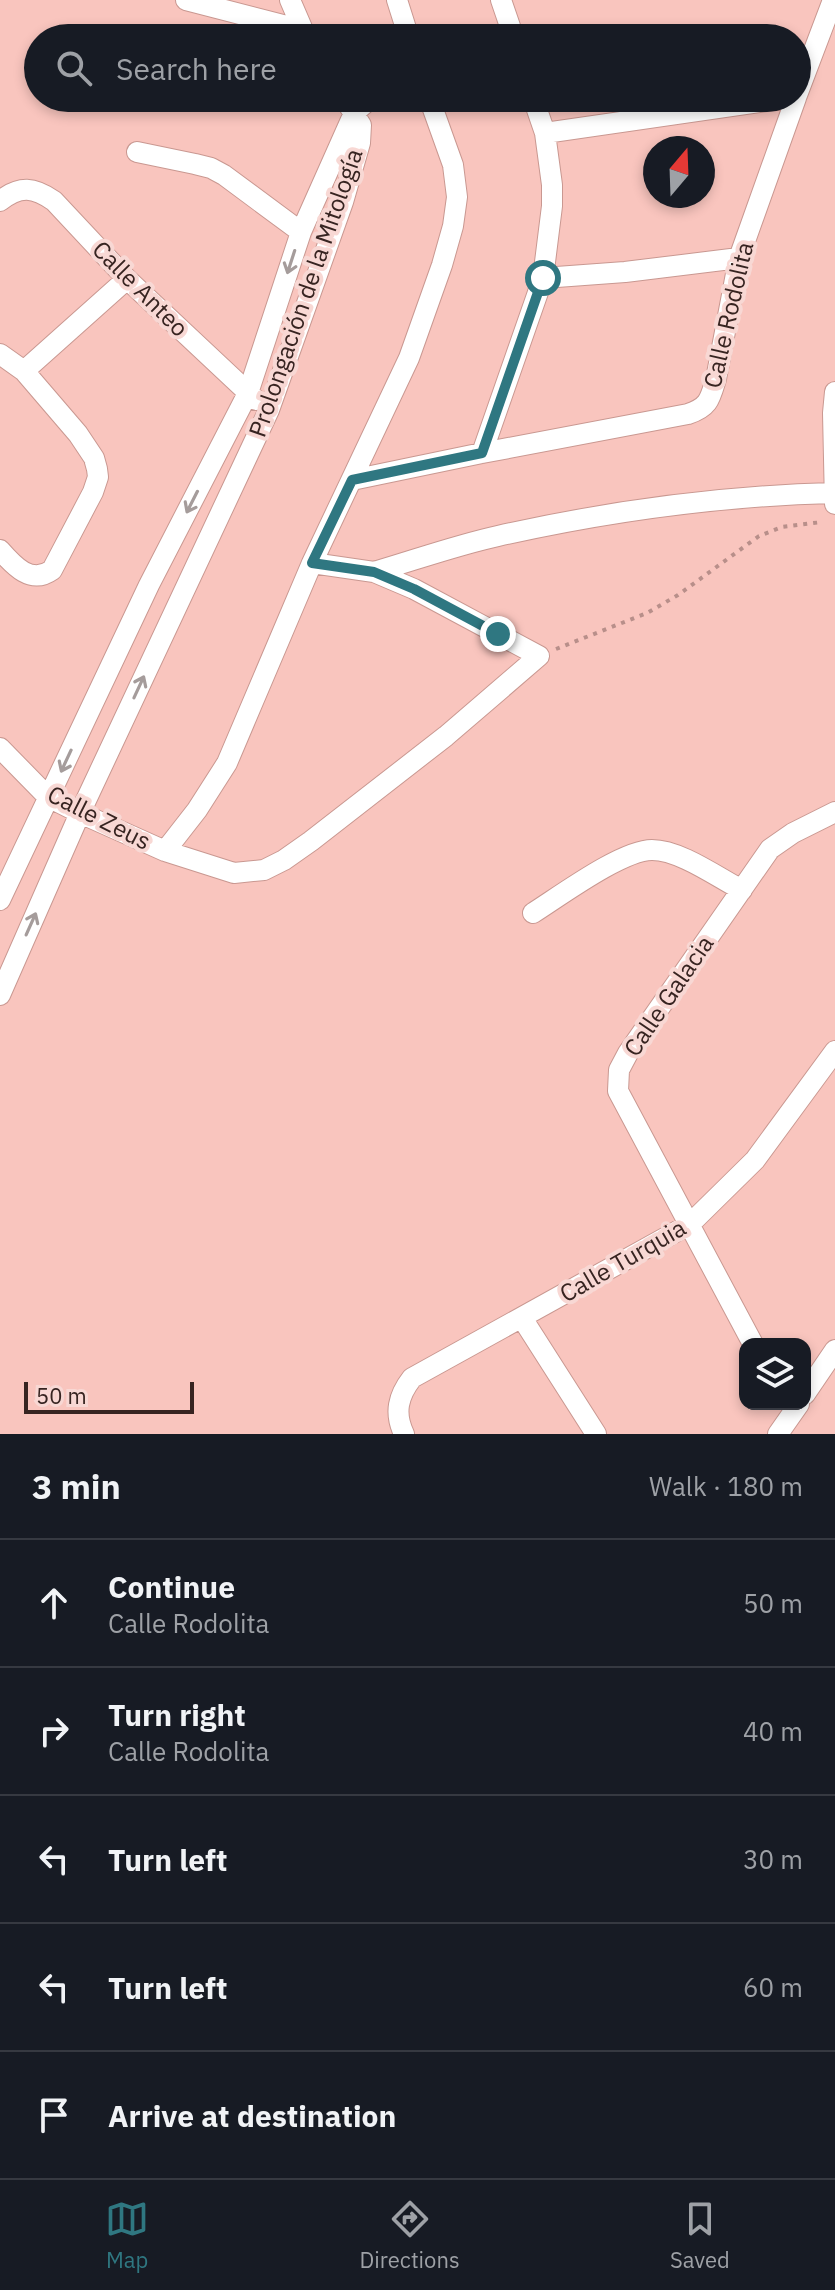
<!DOCTYPE html>
<meta charset="utf-8">
<style>
body{margin:0;font-family:"IBM Plex Sans",sans-serif;background:#20242c;color:#f1f3f6}
.controls{position:absolute;right:24px;bottom:24px;display:grid;overflow:hidden;border-radius:16px;box-shadow:0 4px 12px #0003}
.controls button{width:72px;height:72px;display:grid;place-items:center;padding:0;border:0;border-bottom:2px solid #363941;background:#171b24;color:#f1f3f6;font:40px sans-serif}
.compass{position:absolute;left:643px;top:136px;width:72px;height:72px;border-radius:50%;background:#171b24;box-shadow:0 4px 12px #0003;rotate:19deg}
.scale{position:absolute;left:24px;bottom:20px;width:170px;box-sizing:border-box;padding-left:8px;border:4px solid #372421;border-top:0;font-size:22px;line-height:28px;white-space:nowrap;color:#372421;-webkit-text-stroke:6px #f8d8d4;paint-order:stroke}
.stop{position:absolute;width:24px;height:24px;margin:-18px;border:6px solid #2f7781;border-radius:50%;background:#fff}
.stop.end{background:#2f7781;border-color:#fff;box-shadow:0 2px 8px #0008}
.list{margin:0;padding:0;list-style:none}
h2{display:flex;justify-content:space-between;align-items:center;height:104px;margin:0;padding:0 32px;font-size:34px}
h2 small{font-size:26px;font-weight:400;color:#9ea1a6}
.list li{display:grid;grid-template-columns:52px 1fr auto;gap:24px;align-items:center;box-sizing:border-box;height:128px;padding:0 32px;border-top:2px solid #363941}
.list b{display:block;font-size:30px;white-space:nowrap}
.list p{margin:0;font-size:26px;white-space:nowrap;color:#9ea1a6}
.list em{font-size:26px;font-style:normal;color:#9ea1a6}
.icon{flex:none;width:44px;height:44px;fill:none;stroke:currentColor;stroke-width:2;stroke-linecap:round;stroke-linejoin:round}
.map{position:relative;flex:none;width:835px;height:1434px;overflow:hidden}
.search{position:absolute;background:#171b24;box-shadow:0 4px 12px #0003;left:24px;right:24px;top:24px;height:88px;display:flex;align-items:center;gap:20px;box-sizing:border-box;padding:0 28px;border-radius:44px;color:#9ea1a6;font-size:30px}
.sheet{height:744px;background:#171b24}
nav{display:flex;justify-content:space-around;align-items:center;box-sizing:border-box;height:112px;border-top:2px solid #363941;background:#171b24;font-size:22px;color:#9ea1a6}
nav a{display:grid;justify-items:center;gap:4px}
nav .on{color:#2f7781}
.map>svg:first-child{display:block}
</style>
<div class="map">
<svg width="835" height="1434" viewBox="0 0 835 1434">
<rect width="100%" height="100%" fill="#f9c5be"/>
<g fill="none" stroke-linecap="round" stroke-linejoin="round">
<g stroke="#c99891" stroke-width="22">
<path id="minor" d="M 186,0 L 302,30
M 290,0 L 306,37
M 397,0 L 409,38
M 501,0 L 514,38
M 797,95 L 833,0
M 545,133 L 787,98
M 137,152 L 195,164 L 211,168 L 224,175 L 301,232
M 0,201 C 20,185 34,187 54,201 L 127,279 L 256,400
M 543,278 L 625,272 L 739,258
M 0,354 L 24,371 L 78,434 L 94,458 L 97,469 L 98,477 L 93,492 L 52,570 C 31,585 14,566 0,550
M 24,371 L 127,279
M 482,453 L 543,278 L 552,206 L 552,185 L 545,133 L 533,98
M 352,480 L 482,453 L 688,414 C 709,407 710,399 716,379 L 739,258 L 796,98
M 835,504 L 833,413 L 835,392
M 374,572 C 415,560 457,545 498,536 C 609,511 720,496 833,493
M 0,748 L 48,797 L 80,813 L 165,851 L 234,873 L 264,870 L 284,860 L 311,841 L 446,736 L 539,656 L 414,589 L 374,572 L 312,563
M 165,851 L 197,810 L 227,763 L 312,563 L 409,358 L 442,265 L 453,226 L 457,197 L 453,165 L 429,98
M 0,900 L 149,585 L 248,393 L 301,232 L 354,113 L 371,98
M 533,913 C 560,896 622,850 652,850 C 680,850 717,877 742,890
M 0,995 L 80,813 L 269,410 L 343,202 L 360,143 L 361,125 L 344,98
M 522,1318 L 596,1434
M 753,1344 L 618,1091 L 619,1070 L 628,1053 L 770,849 L 793,833 L 835,812
M 805,1394 L 835,1350
M 404,1434 C 394,1413 398,1396 412,1378 L 690,1224 L 755,1160 L 835,1051
M 778,1434 L 799,1404"/>
</g>
<path stroke="#b88f8a" stroke-width="4" stroke-dasharray="4 6" stroke-linecap="butt" d="M 556,649 L 647,613 L 678,595 L 759,536 L 782,527 L 822,522"/>
<use href="#minor" stroke="#fff" stroke-width="20"/>
</g>
<defs><path id="oneway-shaft" d="M-6 0H5M1.5-3L5.5 0L1.5 3" fill="none" stroke-width="1.6" stroke-linecap="round" stroke-linejoin="round" transform="scale(2)"/></defs>
<g stroke="#a59c9b">
<use href="#oneway-shaft" transform="translate(291 262) rotate(108)"/>
<use href="#oneway-shaft" transform="translate(192 502) rotate(117)"/>
<use href="#oneway-shaft" transform="translate(139 687) rotate(-65)"/>
<use href="#oneway-shaft" transform="translate(66 761) rotate(115)"/>
<use href="#oneway-shaft" transform="translate(31 924) rotate(-66)"/>
</g>
<g fill="none" stroke-linecap="round" stroke-linejoin="round">
<path stroke="#2f7781" stroke-width="10" d="M 498,634 L 414,589 L 374,572 L 312,563 L 352,480 L 482,453 L 543,278"/>
</g>
<g text-anchor="middle" stroke-width="8" stroke-linejoin="round" paint-order="stroke">
<g font-size="24" fill="#372421" stroke="#f8d8d4">
<text transform="translate(140 289) rotate(45)" y="8">Calle Anteo</text>
<text transform="translate(306 293) rotate(-71)" y="8">Prolongación de la Mitología</text>
<text transform="translate(729 315) rotate(-77)" y="8">Calle Rodolita</text>
<text transform="translate(99 818) rotate(27)" y="8">Calle Zeus</text>
<text transform="translate(669 996) rotate(-56)" y="8">Calle Galacia</text>
<text transform="translate(623 1261) rotate(-30)" y="8">Calle Turquia</text>
</g>
</g>
</svg>
<div class="controls">
<button><svg class="icon" aria-label="layers" viewBox="0 0 24 24"><path d="M12 4l9 5-9 5-9-5zM3 14l9 5 9-5"/></svg></button>
</div>
<svg class="compass" viewBox="-18 -18 36 36"><path d="M0-13l5 13h-10z" fill="#e53935"/><path d="M0 13l5-13h-10z" fill="#9ea1a6"/></svg>
<div class="scale">50 m</div>
<div class="stop" style="left:543px;top:278px"></div>
<div class="stop end" style="left:498px;top:634px"></div>
<div class="search"><svg class="icon" aria-label="search" viewBox="0 0 24 24"><circle cx="10" cy="10" r="6"/><path d="M15 15l6 6"/></svg>Search here</div>
</div>
<section class="sheet">
<h2>3 min<small>Walk · 180 m</small></h2>
<ul class="list">
<li><svg class="icon" aria-label="ahead" viewBox="0 0 24 24"><path d="M12 20V5M6 11l6-6 6 6"/></svg><div><b>Continue</b><p>Calle Rodolita</p></div><em>50 m</em></li>
<li><svg class="icon" aria-label="right" viewBox="0 0 24 24"><path d="M7 20v-9h11M14 6l5 5-5 5"/></svg><div><b>Turn right</b><p>Calle Rodolita</p></div><em>40 m</em></li>
<li><svg class="icon" aria-label="left" viewBox="0 0 24 24"><path d="M17 20v-9H6M10 6l-5 5 5 5"/></svg><div><b>Turn left</b></div><em>30 m</em></li>
<li><svg class="icon" aria-label="left" viewBox="0 0 24 24"><path d="M17 20v-9H6M10 6l-5 5 5 5"/></svg><div><b>Turn left</b></div><em>60 m</em></li>
<li><svg class="icon" aria-label="arrive" viewBox="0 0 24 24"><path d="M6 21V4h12l-3 4 3 4H6"/></svg><div><b>Arrive at destination</b></div></li>
</ul>
</section>
<nav>
<a class="on"><svg class="icon" aria-label="map" viewBox="0 0 24 24"><path d="M3 6l6-2 6 2 6-2v14l-6 2-6-2-6 2zM9 4v14M15 6v14"/></svg>Map</a>
<a><svg class="icon" aria-label="directions" viewBox="0 0 24 24"><path d="M12 3l9 9-9 9-9-9zM9 14v-3h6M13 9l2 2-2 2"/></svg>Directions</a>
<a><svg class="icon" aria-label="saved" viewBox="0 0 24 24"><path d="M7 4h10v16l-5-4-5 4z"/></svg>Saved</a>
</nav>
